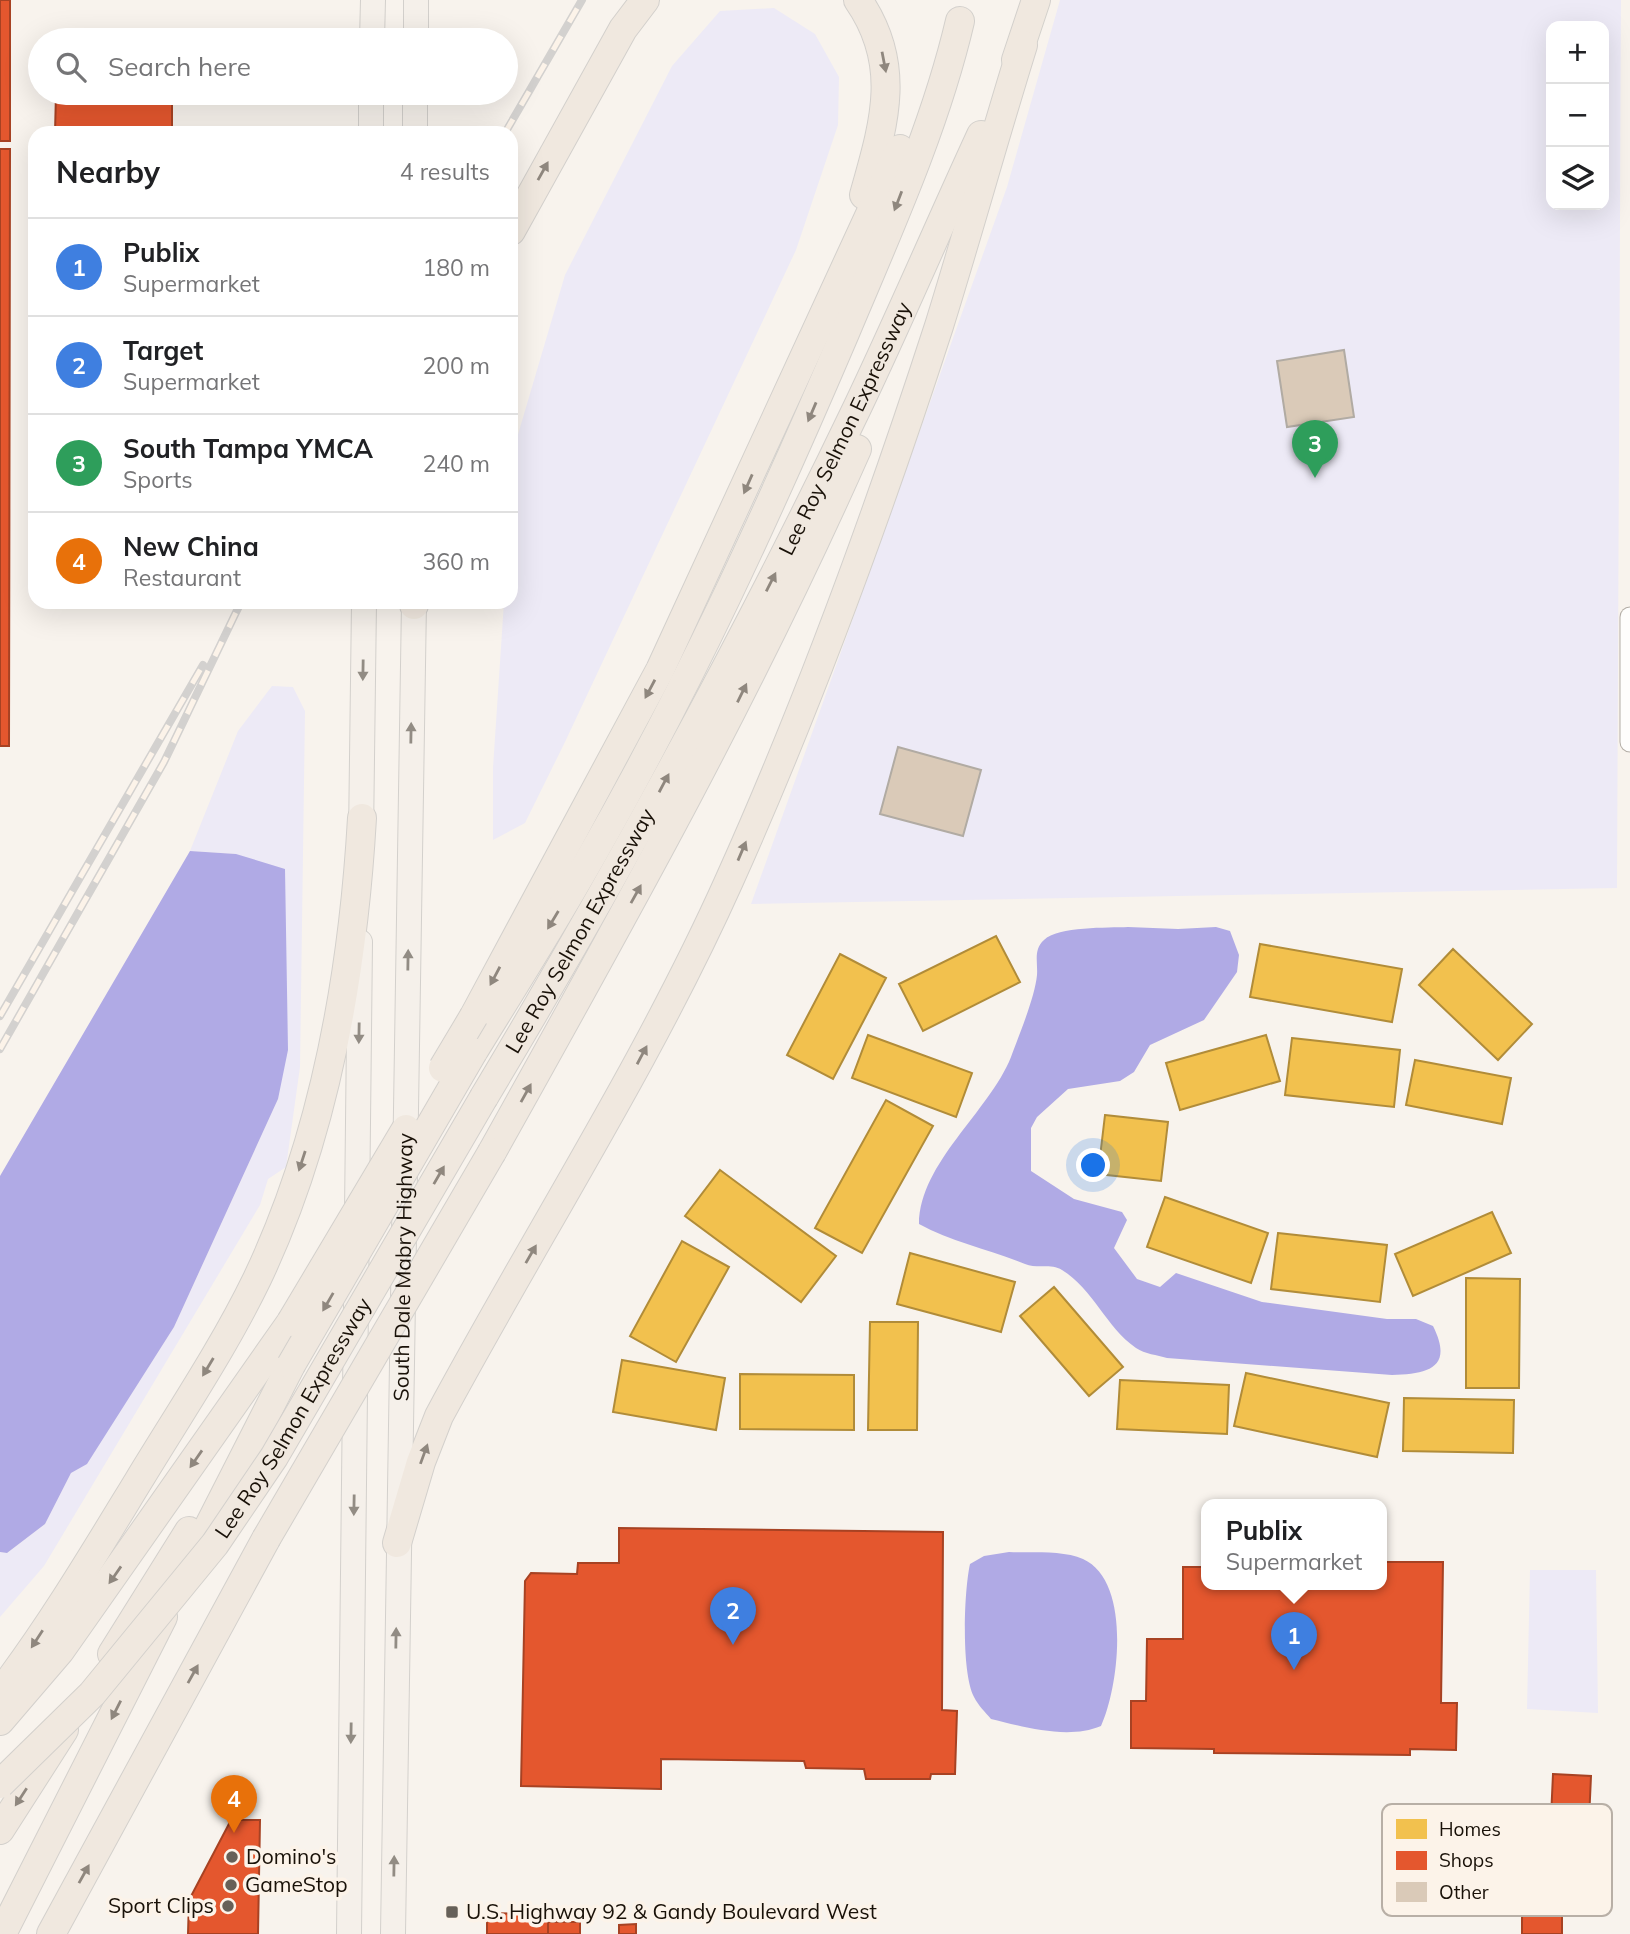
<!DOCTYPE html>
<meta charset="utf-8">
<style>
body{margin:0;font-family:Mulish,sans-serif;background:#f6f6f6;color:#202124}
.controls{position:absolute;right:21px;top:21px;display:grid;overflow:hidden;border-radius:14px;box-shadow:0 7px 28px #0002}
.controls button{width:63px;height:63px;display:grid;place-items:center;padding:0;border:0;border-bottom:2px solid #e0e0e0;background:#fff;color:#202124;font:35px sans-serif}
.you{position:absolute;left:1094px;top:1166px;width:24px;height:24px;margin:-18px;border:5px solid #fff;border-radius:50%;background:#1a73e8;box-shadow:0 0 0 10px #1a73e833}
.badge{display:grid;place-items:center;width:46px;height:46px;border-radius:50%;background:#111827;color:#fff;font-size:23px;font-weight:700}
.pin{position:absolute;translate:-50% -58px;filter:drop-shadow(0 2px 4px #0008)}
.pin::after{content:'';position:absolute;top:37px;width:24px;height:21px;background:inherit;clip-path:polygon(0 0,100% 0,50% 100%)}
.popup{position:absolute;left:1201px;top:1499px;width:186px;height:91px;box-sizing:border-box;display:grid;place-content:center;border-radius:14px;background:#fff;filter:drop-shadow(0 2px 5px #0005);font-size:23px;white-space:nowrap;color:#757577}
.popup b{font-size:26px;color:#202124}
.popup::after{content:'';position:absolute;left:50%;top:100%;margin-left:-14px;border:14px solid transparent;border-top-color:#fff}
.list{margin:0;padding:0;list-style:none}
h2{display:flex;justify-content:space-between;align-items:center;height:91px;margin:0;padding:0 28px;font-size:30px}
h2 small{font-size:23px;font-weight:400;color:#757577}
.list li{display:grid;grid-template-columns:46px 1fr auto;gap:21px;align-items:center;box-sizing:border-box;height:98px;padding:0 28px;border-top:2px solid #e0e0e0}
.list b{display:block;font-size:26px;white-space:nowrap}
.list p{margin:0;font-size:23px;white-space:nowrap;color:#757577}
.list em{font-size:23px;font-style:normal;color:#757577}
.icon{flex:none;width:38px;height:38px;fill:none;stroke:currentColor;stroke-width:2;stroke-linecap:round;stroke-linejoin:round}
.map{position:relative;flex:none;width:1630px;height:1934px;overflow:hidden}
.search{position:absolute;background:#fff;box-shadow:0 7px 28px #0002;left:28px;top:28px;width:490px;height:77px;display:flex;align-items:center;gap:18px;box-sizing:border-box;padding:0 24px;border-radius:38px;color:#757577;font-size:26px}
.panel{position:absolute;background:#fff;box-shadow:0 7px 28px #0002;left:28px;top:126px;width:490px;height:483px;border-radius:21px}
.map>svg:first-child{display:block}
</style>
<div class="map">
<svg width="1630" height="1934" viewBox="0 0 1630 1934">
<rect width="100%" height="100%" fill="#f8f3ed"/>
<path fill="#edeaf6" fill-rule="evenodd" d="M 1060,0 L 1621,0 L 1617,888 L 751,904 L 1007,187 ZM 1551,26 L 1604,26 L 1604,205 L 1551,205 Z
M 774,8 L 815,34 L 839,77 L 838,125 L 796,250 L 565,742 L 525,823 L 493,840 L 493,768 L 504,602 L 511,602 L 514,448 L 565,275 L 672,66 L 720,11 Z
M 272,686 L 293,687 L 305,711 L 300,1067 L 286,1167 L 268,1179 L 260,1205 L 44,1566 L 0,1617 L 0,1552 L 7,1553 L 45,1524 L 71,1473 L 87,1463 L 174,1327 L 278,1099 L 236,854 L 190,851 L 238,731 Z
M 1530,1570 L 1596,1570 L 1598,1713 L 1527,1709 Z"/>
<path fill="#b0aae5" d="M 190,851 L 236,854 L 285,869 L 288,1050 L 278,1099 L 174,1327 L 87,1464 L 71,1473 L 45,1524 L 7,1553 L 0,1552 L 0,1176 Z
M 1128,927 L 1178,929 L 1216,927 L 1230,931 L 1239,955 L 1237,972 L 1204,1020 L 1150,1045 L 1134,1072 L 1120,1081 L 1068,1089 L 1037,1117 L 1031,1128 L 1031,1171 L 1074,1199 L 1122,1212 L 1127,1220 L 1114,1248 L 1137,1279 L 1160,1287 L 1176,1273 L 1262,1302 L 1387,1319 L 1416,1319 L 1433,1326 C 1454,1368 1428,1374 1392,1375 L 1167,1358 C 1157,1355 1145,1354 1136,1348 C 1106,1327 1093,1289 1062,1270 C 1051,1263 1037,1269 1025,1264 C 991,1250 952,1242 919,1224 C 920,1162 989,1112 1011,1057 C 1019,1035 1035,997 1037,975 C 1038,962 1033,950 1044,940 C 1058,926 1108,928 1128,927 Z
M 1009,1552 C 1031,1553 1063,1550 1083,1559 C 1132,1581 1119,1687 1101,1726 C 1068,1740 1024,1727 991,1719 C 985,1712 978,1705 974,1697 C 961,1672 964,1591 970,1564 L 984,1556 Z"/>
<path fill="#f2c14e" stroke="#b18c39" stroke-width="2" d="M 996,936 L 1020,982 L 923,1031 L 899,984 Z
M 1260,944 L 1402,969 L 1392,1022 L 1250,997 Z
M 1453,949 L 1532,1024 L 1498,1060 L 1419,985 Z
M 840,954 L 886,978 L 833,1079 L 787,1055 Z
M 868,1035 L 972,1073 L 956,1117 L 852,1078 Z
M 1266,1035 L 1280,1081 L 1180,1110 L 1166,1063 Z
M 1292,1038 L 1400,1050 L 1394,1107 L 1285,1095 Z
M 1415,1060 L 1511,1078 L 1502,1124 L 1406,1105 Z
M 886,1100 L 933,1126 L 862,1253 L 815,1228 Z
M 1105,1115 L 1168,1122 L 1161,1181 L 1098,1174 Z
M 720,1170 L 836,1256 L 801,1302 L 685,1216 Z
M 1165,1197 L 1268,1233 L 1251,1283 L 1147,1247 Z
M 1492,1212 L 1511,1253 L 1413,1296 L 1395,1254 Z
M 1278,1233 L 1387,1245 L 1380,1302 L 1271,1289 Z
M 682,1241 L 729,1267 L 676,1362 L 630,1336 Z
M 910,1253 L 1015,1282 L 1001,1332 L 897,1304 Z
M 1466,1278 L 1520,1279 L 1519,1388 L 1466,1388 Z
M 1054,1287 L 1123,1367 L 1089,1396 L 1020,1316 Z
M 870,1322 L 918,1322 L 917,1430 L 868,1430 Z
M 622,1360 L 725,1378 L 716,1430 L 613,1412 Z
M 1246,1373 L 1389,1403 L 1377,1457 L 1234,1426 Z
M 740,1374 L 854,1375 L 854,1430 L 740,1429 Z
M 1120,1380 L 1229,1385 L 1227,1434 L 1117,1429 Z
M 1404,1398 L 1514,1400 L 1513,1453 L 1403,1451 Z"/>
<path fill="#e4572e" stroke="#a74223" stroke-width="2" d="M 0,0 L 10,0 L 10,141 L 0,141 Z
M 56,93 L 172,93 L 172,133 L 55,133 Z
M 0,149 L 10,149 L 9,746 L 0,746 Z
M 619,1528 L 943,1532 L 942,1710 L 957,1711 L 955,1774 L 931,1774 L 930,1779 L 866,1779 L 864,1769 L 806,1768 L 804,1761 L 661,1759 L 661,1789 L 521,1786 L 525,1581 L 531,1573 L 577,1574 L 578,1563 L 619,1563 Z
M 1382,1542 L 1383,1562 L 1443,1562 L 1441,1703 L 1457,1703 L 1456,1750 L 1410,1749 L 1410,1755 L 1214,1753 L 1214,1749 L 1131,1748 L 1131,1701 L 1146,1701 L 1147,1639 L 1183,1639 L 1183,1567 L 1206,1567 L 1206,1584 L 1382,1584 Z
M 1553,1774 L 1591,1776 L 1589,1820 L 1551,1818 Z
M 231,1820 L 260,1820 L 258,1934 L 188,1934 L 189,1900 Z
M 1548,1832 L 1588,1832 L 1588,1877 L 1560,1877 L 1561,1862 L 1548,1862 Z
M 1522,1897 L 1562,1897 L 1562,1934 L 1522,1934 Z
M 487,1913 L 548,1914 L 548,1934 L 487,1934 Z
M 548,1922 L 580,1922 L 580,1934 L 548,1934 Z
M 636,1924 L 636,1934 L 619,1934 L 619,1925 Z"/>
<path fill="#dacab8" stroke="#b1aba3" stroke-width="2" d="M 1344,350 L 1354,417 L 1287,427 L 1277,361 Z
M 898,747 L 981,770 L 963,836 L 880,814 Z"/>
<g fill="none" stroke-linecap="round" stroke-linejoin="round">
<g stroke="#b3ada6" stroke-width="21">
<path id="minor" d="M 1630,617 L 1630,742"/>
</g>
<g stroke="#d3d0cc" stroke-width="26">
<g id="major">
<path d="M 372,40 L 373,0"/>
<path d="M 416,40 L 416,0"/>
<path d="M 371,133 L 371,93"/>
<path d="M 415,133 L 415,93"/>
<path d="M 361,836 L 364,602"/>
<path d="M 349,1934 L 360,942"/>
<path id="s1" d="M 393,1934 L 414,602"/>
</g>
</g>
<g stroke="#d3d0cc" stroke-width="30">
<g id="highway">
<path d="M 858,0 C 903,65 884,124 864,195"/>
<path d="M 1016,60 L 1036,0"/>
<path d="M 511,231 L 623,29 L 645,0"/>
<path d="M 414,605 L 414,602"/>
<path d="M 474,1016 L 660,670 L 900,149"/>
<path d="M 473,1052 C 513,987 554,922 592,855 C 688,688 769,511 845,333 C 887,233 935,128 960,21"/>
<path id="s2" d="M 484,1097 C 618,873 744,644 857,408 C 900,318 939,226 981,135"/>
<path d="M 492,1152 C 621,921 750,691 857,449"/>
<path d="M 397,1543 L 421,1462 L 439,1416 C 535,1237 646,1066 729,881 C 810,701 878,514 939,326 C 968,233 994,138 1023,45"/>
<path d="M 189,1565 L 291,1365"/>
<path d="M 112,1654 L 189,1531"/>
<path d="M 0,1693 C 51,1626 95,1552 139,1480 C 179,1414 223,1349 257,1279 C 325,1136 353,975 362,818"/>
<path d="M 0,1721 L 60,1651 L 291,1322"/>
<path d="M 0,1830 L 64,1730"/>
<path d="M 2,1934 L 163,1617"/>
<path d="M 51,1934 L 266,1539"/>
</g>
</g>
<use href="#minor" stroke="#fefdfc" stroke-width="19"/>
<use href="#major" stroke="#f5f0ea" stroke-width="24"/>
<use href="#highway" stroke="#f0e8df" stroke-width="28"/>
<g stroke="#d3d1cf" stroke-width="8">
<path id="rail" d="M 505,133 L 582,0
M 0,1016 L 203,665
M 0,1049 L 164,762 L 241,602"/>
</g>
<use href="#rail" stroke="#fcf3e9" stroke-width="5" stroke-dasharray="16" stroke-linecap="butt"/>
<g stroke="#d3d0cc" stroke-width="30" stroke-linecap="butt">
<g id="highway-bridge">
<path d="M 443,1068 L 474,1016"/>
<path d="M 291,1322 L 406,1129"/>
<path d="M 291,1365 L 473,1052"/>
<path d="M 266,1539 L 492,1152"/>
<path id="s3" d="M 0,1784 L 92,1694 L 215,1544 L 274,1457 L 484,1097"/>
</g>
</g>
<use href="#highway-bridge" stroke="#f0e8df" stroke-width="28"/>
</g>
<defs><path id="oneway-solid" d="M-6-.8H1V-3.2L6.5 0L1 3.2V.8H-6Z" transform="scale(1.75)"/></defs>
<g fill="#8f877e">
<use href="#oneway-solid" transform="translate(884 62) rotate(79)"/>
<use href="#oneway-solid" transform="translate(543 171) rotate(-61)"/>
<use href="#oneway-solid" transform="translate(898 201) rotate(111)"/>
<use href="#oneway-solid" transform="translate(812 412) rotate(113)"/>
<use href="#oneway-solid" transform="translate(748 484) rotate(114)"/>
<use href="#oneway-solid" transform="translate(771 582) rotate(-63)"/>
<use href="#oneway-solid" transform="translate(650 689) rotate(118)"/>
<use href="#oneway-solid" transform="translate(742 693) rotate(-64)"/>
<use href="#oneway-solid" transform="translate(664 783) rotate(-62)"/>
<use href="#oneway-solid" transform="translate(742 851) rotate(-67)"/>
<use href="#oneway-solid" transform="translate(636 894) rotate(-61)"/>
<use href="#oneway-solid" transform="translate(553 920) rotate(121)"/>
<use href="#oneway-solid" transform="translate(495 976) rotate(118)"/>
<use href="#oneway-solid" transform="translate(642 1055) rotate(-62)"/>
<use href="#oneway-solid" transform="translate(526 1093) rotate(-61)"/>
<use href="#oneway-solid" transform="translate(302 1161) rotate(108)"/>
<use href="#oneway-solid" transform="translate(439 1175) rotate(-60)"/>
<use href="#oneway-solid" transform="translate(531 1254) rotate(-60)"/>
<use href="#oneway-solid" transform="translate(328 1302) rotate(120)"/>
<use href="#oneway-solid" transform="translate(208 1367) rotate(121)"/>
<use href="#oneway-solid" transform="translate(424 1454) rotate(-70)"/>
<use href="#oneway-solid" transform="translate(196 1459) rotate(125)"/>
<use href="#oneway-solid" transform="translate(115 1575) rotate(125)"/>
<use href="#oneway-solid" transform="translate(37 1639) rotate(123)"/>
<use href="#oneway-solid" transform="translate(193 1674) rotate(-61)"/>
<use href="#oneway-solid" transform="translate(116 1710) rotate(117)"/>
<use href="#oneway-solid" transform="translate(21 1797) rotate(123)"/>
<use href="#oneway-solid" transform="translate(84 1874) rotate(-61)"/>
</g>
<g fill="#928c84">
<use href="#oneway-solid" transform="translate(363 670) rotate(91)"/>
<use href="#oneway-solid" transform="translate(411 733) rotate(-89)"/>
<use href="#oneway-solid" transform="translate(408 960) rotate(-89)"/>
<use href="#oneway-solid" transform="translate(359 1033) rotate(91)"/>
<use href="#oneway-solid" transform="translate(354 1505) rotate(91)"/>
<use href="#oneway-solid" transform="translate(396 1638) rotate(-89)"/>
<use href="#oneway-solid" transform="translate(351 1733) rotate(91)"/>
<use href="#oneway-solid" transform="translate(394 1866) rotate(-89)"/>
</g>
<g fill="#676058" stroke="#fcf3e9" stroke-width="2.5">
<circle cx="232" cy="1857" r="7"/>
<circle cx="231" cy="1885" r="7"/>
<circle cx="228" cy="1906" r="7"/>
<rect x="445" y="1905" width="14" height="14" rx="3.5"/>
</g>
<g text-anchor="middle" stroke-width="7" stroke-linejoin="round" paint-order="stroke">
<g font-size="21" fill="#191108" stroke="#fcf3e9">
<text dy="7" stroke="none"><textPath href="#s2" startOffset="760">Lee Roy Selmon Expressway</textPath></text>
<text dy="7" stroke="none"><textPath href="#s2" startOffset="192">Lee Roy Selmon Expressway</textPath></text>
<text dy="7" stroke="none"><textPath href="#s1" startOffset="667">South Dale Mabry Highway</textPath></text>
<text dy="7" stroke="none"><textPath href="#s3" startOffset="471">Lee Roy Selmon Expressway</textPath></text>
</g>
<g font-size="21" fill="#191108" stroke="#fcf3e9" text-anchor="start">
<text x="246" y="1864">Domino's</text>
<text x="245" y="1892">GameStop</text>
<text x="214" y="1913" text-anchor="end">Sport Clips</text>
<text x="466" y="1919">U.S. Highway 92 &amp; Gandy Boulevard West</text>
</g>
</g>
<rect x="1382" y="1804" width="230" height="112" rx="10" fill="#fcf3e9" stroke="#b8afa6" stroke-width="2"/>
<rect x="1396" y="1819" width="31" height="20" fill="#f2c14e"/>
<rect x="1396" y="1851" width="31" height="19" fill="#e4572e"/>
<rect x="1396" y="1882" width="31" height="20" fill="#dacab8"/>
<g font-size="19" fill="#191108">
<text x="1439" y="1836">Homes</text>
<text x="1439" y="1867">Shops</text>
<text x="1439" y="1899">Other</text>
</g>
</svg>
<div class="controls">
<button>+</button>
<button>−</button>
<button><svg class="icon" aria-label="layers" viewBox="0 0 24 24"><path d="M12 4l9 5-9 5-9-5zM3 14l9 5 9-5"/></svg></button>
</div>
<div class="you"></div>
<div class="pin badge" style="left:1294px;top:1670px;background:#3f7fe0">1</div>
<div class="popup"><b>Publix</b>Supermarket</div>
<div class="pin badge" style="left:733px;top:1645px;background:#3f7fe0">2</div>
<div class="pin badge" style="left:1315px;top:478px;background:#2e9e5b">3</div>
<div class="pin badge" style="left:234px;top:1833px;background:#e8710a">4</div>
<div class="search"><svg class="icon" aria-label="search" viewBox="0 0 24 24"><circle cx="10" cy="10" r="6"/><path d="M15 15l6 6"/></svg>Search here</div>
<section class="panel">
<h2>Nearby<small>4 results</small></h2>
<ul class="list">
<li><span class="badge" style="background:#3f7fe0">1</span><div><b>Publix</b><p>Supermarket</p></div><em>180 m</em></li>
<li><span class="badge" style="background:#3f7fe0">2</span><div><b>Target</b><p>Supermarket</p></div><em>200 m</em></li>
<li><span class="badge" style="background:#2e9e5b">3</span><div><b>South Tampa YMCA</b><p>Sports</p></div><em>240 m</em></li>
<li><span class="badge" style="background:#e8710a">4</span><div><b>New China</b><p>Restaurant</p></div><em>360 m</em></li>
</ul>
</section>
</div>
